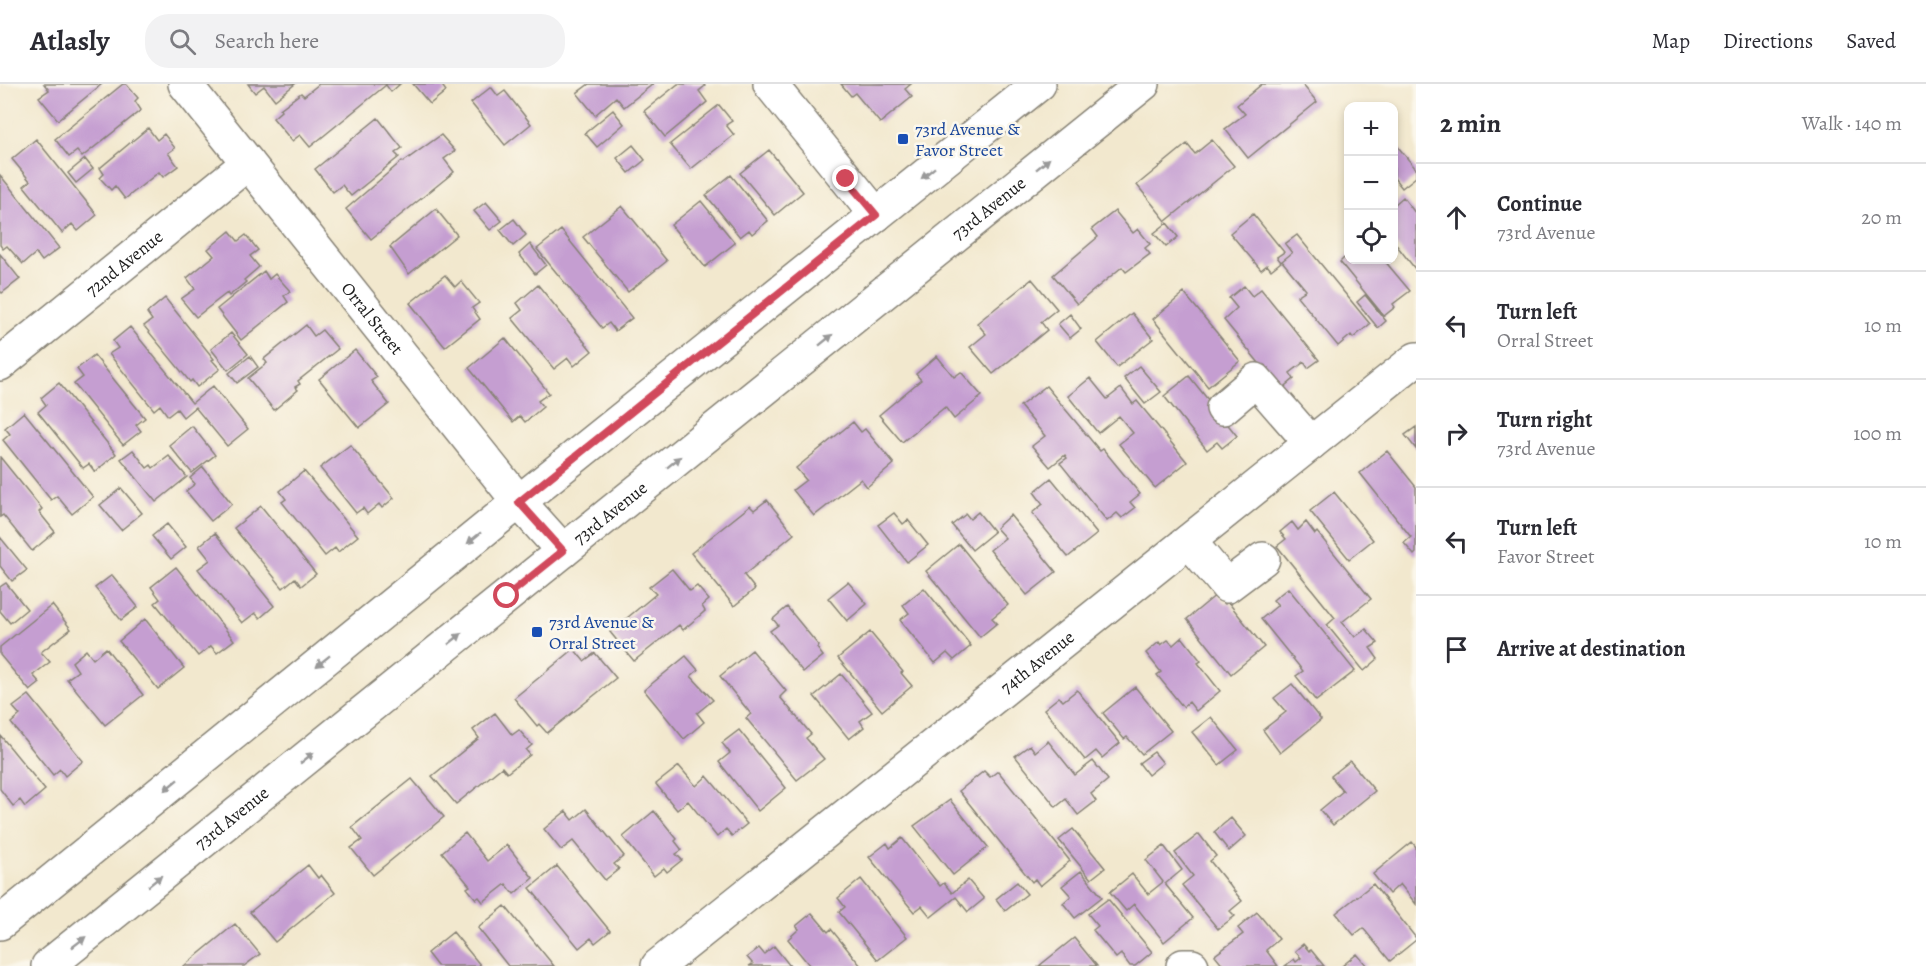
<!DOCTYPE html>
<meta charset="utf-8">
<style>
body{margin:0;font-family:Alegreya,serif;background:#f2f2f3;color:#2b2b33}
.controls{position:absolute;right:18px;top:18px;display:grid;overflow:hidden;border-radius:12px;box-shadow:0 3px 9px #0003}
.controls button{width:54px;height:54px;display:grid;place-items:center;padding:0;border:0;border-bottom:2px solid #e1e1e2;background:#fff;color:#2b2b33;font:30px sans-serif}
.stop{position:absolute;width:18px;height:18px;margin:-14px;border:4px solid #d1495b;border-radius:50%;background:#fff}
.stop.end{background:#d1495b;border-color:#fff;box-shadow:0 2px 6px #0008}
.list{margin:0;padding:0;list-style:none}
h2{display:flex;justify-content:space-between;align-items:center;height:78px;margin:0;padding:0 24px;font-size:26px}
h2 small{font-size:20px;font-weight:400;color:#7c7c81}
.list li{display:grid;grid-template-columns:39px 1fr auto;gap:18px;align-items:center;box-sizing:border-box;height:108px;padding:0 24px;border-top:2px solid #e1e1e2}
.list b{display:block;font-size:22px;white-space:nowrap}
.list p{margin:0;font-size:20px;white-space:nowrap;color:#7c7c81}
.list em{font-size:20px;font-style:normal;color:#7c7c81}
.icon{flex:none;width:33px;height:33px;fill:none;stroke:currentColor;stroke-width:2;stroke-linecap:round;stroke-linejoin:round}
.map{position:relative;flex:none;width:1416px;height:882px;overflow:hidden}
header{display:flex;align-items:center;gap:36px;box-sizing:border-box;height:84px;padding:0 30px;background:#fff;border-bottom:2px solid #e1e1e2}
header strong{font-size:28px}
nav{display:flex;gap:33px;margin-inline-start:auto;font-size:21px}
.search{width:420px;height:54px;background:#f2f2f3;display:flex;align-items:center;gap:15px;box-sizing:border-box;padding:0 21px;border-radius:24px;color:#7c7c81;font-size:22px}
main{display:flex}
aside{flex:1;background:#fff}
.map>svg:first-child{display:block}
</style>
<header>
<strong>Atlasly</strong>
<div class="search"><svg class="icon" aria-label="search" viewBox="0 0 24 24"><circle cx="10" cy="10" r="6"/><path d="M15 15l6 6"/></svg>Search here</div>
<nav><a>Map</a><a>Directions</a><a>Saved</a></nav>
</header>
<main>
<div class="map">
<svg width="1416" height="882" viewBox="0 0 1416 882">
<rect width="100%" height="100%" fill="#fbf7ec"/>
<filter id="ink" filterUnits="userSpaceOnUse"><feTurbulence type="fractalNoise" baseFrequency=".0167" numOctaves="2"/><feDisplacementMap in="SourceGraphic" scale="12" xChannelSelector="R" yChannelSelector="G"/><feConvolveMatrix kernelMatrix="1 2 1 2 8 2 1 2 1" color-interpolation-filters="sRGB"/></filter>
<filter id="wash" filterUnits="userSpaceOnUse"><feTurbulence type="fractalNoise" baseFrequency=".008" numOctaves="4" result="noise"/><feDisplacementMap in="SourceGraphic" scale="24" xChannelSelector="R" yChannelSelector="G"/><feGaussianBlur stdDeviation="1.35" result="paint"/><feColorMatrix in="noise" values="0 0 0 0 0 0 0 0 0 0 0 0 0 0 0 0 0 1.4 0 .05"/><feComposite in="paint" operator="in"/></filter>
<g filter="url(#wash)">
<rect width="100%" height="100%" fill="#f2e8ce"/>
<g id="blocks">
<path fill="#c59ed1" d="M 44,0 L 102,0 L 58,36 L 39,13 L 49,6 Z
M 123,0 L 126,0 L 138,14 L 135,17 L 141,26 L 82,73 L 77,67 L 69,73 L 55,55 Z
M 248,0 L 295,0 L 275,16 L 264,2 L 255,9 Z
M 319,0 L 400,0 L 391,8 L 386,1 L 310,63 L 300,51 L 292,57 L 273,34 L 281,27 L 280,25 L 301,9 L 304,12 Z
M 413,0 L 441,0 L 446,7 L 430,20 Z
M 589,0 L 653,0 L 624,23 L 616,13 L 595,31 L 577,9 Z
M 678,0 L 703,0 L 705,2 L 699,7 L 707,18 L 665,53 L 644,27 Z
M 841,0 L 911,0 L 905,5 L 912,13 L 880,39 L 855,9 L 851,12 Z
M 1262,0 L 1302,0 L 1317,18 L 1248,74 L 1225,45 L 1245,30 L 1237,21 Z
M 491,3 L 498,12 L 505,7 L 531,40 L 505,61 L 471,19 Z
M 719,21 L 732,37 L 726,41 L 734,51 L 691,85 L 670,60 Z
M 613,26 L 624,40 L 597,63 L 585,49 Z
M 378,34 L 402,64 L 395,69 L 399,73 L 351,112 L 342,101 L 333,108 L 315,85 Z
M 148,44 L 157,56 L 164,50 L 175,64 L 168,69 L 178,82 L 163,93 L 159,88 L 125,115 L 115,102 L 111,106 L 100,94 L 104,90 L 100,84 Z
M 441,51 L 455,67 L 444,75 L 454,88 L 371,155 L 346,125 L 402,77 L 403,78 Z
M 36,55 L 97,131 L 78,147 L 72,140 L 62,149 L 24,102 L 30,97 L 12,75 Z
M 1212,56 L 1234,82 L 1166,137 L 1137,101 L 1187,60 L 1195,70 Z
M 1394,58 L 1416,85 L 1416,93 L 1402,104 L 1394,94 Z
M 633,61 L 645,76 L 629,89 L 617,74 Z
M 769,66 L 803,108 L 775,131 L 740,89 Z
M 85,75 L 93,85 L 76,99 L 68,89 Z
M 0,91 L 59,164 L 42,177 L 36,169 L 23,180 L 7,162 L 3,165 L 0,161 Z
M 731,91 L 768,137 L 752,150 L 749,146 L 740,153 L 706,111 Z
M 1403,113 L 1416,130 L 1416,186 L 1394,158 L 1394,121 Z
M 701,117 L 735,159 L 705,183 L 671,141 Z
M 486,118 L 502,137 L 490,146 L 474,127 Z
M 622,122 L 667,177 L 628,208 L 583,153 Z
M 436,125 L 457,151 L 409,190 L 390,163 Z
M 1115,127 L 1133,149 L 1138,145 L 1150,160 L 1145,164 L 1150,170 L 1126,188 L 1122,183 L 1077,220 L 1053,191 L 1098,153 L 1092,145 Z
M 1253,130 L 1284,168 L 1277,173 L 1281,178 L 1271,186 L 1267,181 L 1261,186 L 1230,149 Z
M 514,135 L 526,151 L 513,162 L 500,146 Z
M 1167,139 L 1178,153 L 1166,163 L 1154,149 Z
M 561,146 L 632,234 L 615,247 L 609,239 L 602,244 L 537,165 Z
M 230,147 L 238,157 L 246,151 L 258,166 L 250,172 L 259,183 L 244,196 L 246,198 L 229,212 L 227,209 L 196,233 L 181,215 L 195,205 L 187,194 L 214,172 L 208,165 Z
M 1297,151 L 1370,240 L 1353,254 L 1351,251 L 1338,262 L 1297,212 L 1306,206 L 1282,177 L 1292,169 L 1285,160 Z
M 530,160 L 546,181 L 535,190 L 519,170 Z
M 0,170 L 20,195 L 2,209 L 0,207 Z
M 1348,170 L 1348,176 L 1384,176 L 1410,207 L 1393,220 L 1395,223 L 1384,232 L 1340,178 Z
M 264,187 L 269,195 L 275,190 L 290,207 L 284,212 L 288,218 L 241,256 L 217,225 Z
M 445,191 L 455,203 L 461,197 L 479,219 L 472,224 L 480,235 L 445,263 L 410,219 Z
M 1032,195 L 1057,225 L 1041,238 L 1047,246 L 993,290 L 970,263 L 986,250 L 977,239 Z
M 538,201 L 592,267 L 574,282 L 568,274 L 554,285 L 512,234 L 522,226 L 517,219 Z
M 1244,202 L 1252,212 L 1261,205 L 1319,276 L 1308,284 L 1304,278 L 1290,289 L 1294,295 L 1281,306 L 1224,236 L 1237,224 L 1229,214 Z
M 1184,209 L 1240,277 L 1208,303 L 1153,235 Z
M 1365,211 L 1386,237 L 1378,244 L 1357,218 Z
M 165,214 L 214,275 L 212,276 L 220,285 L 197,303 L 192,296 L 190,298 L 144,242 L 152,236 L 147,229 Z
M 1132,229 L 1153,255 L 1117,283 L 1097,258 Z
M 1070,230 L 1081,245 L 1070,254 L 1058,240 Z
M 306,241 L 314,252 L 322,246 L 338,265 L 298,297 L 300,300 L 295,303 L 298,306 L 274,326 L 248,294 L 267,279 L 264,275 Z
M 130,243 L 192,319 L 213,302 L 248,345 L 227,362 L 195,323 L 183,333 L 177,325 L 168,332 L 160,321 L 154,326 L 109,270 L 118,264 L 113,257 Z
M 231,249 L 248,270 L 228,286 L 211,265 Z
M 505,254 L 549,309 L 538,317 L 543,323 L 525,338 L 520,332 L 513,338 L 469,284 Z
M 355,266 L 377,293 L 371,297 L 389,320 L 359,344 L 319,295 Z
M 94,271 L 145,334 L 136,341 L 141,347 L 123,361 L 74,300 L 83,293 L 77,285 Z
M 250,272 L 258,283 L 237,299 L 229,289 Z
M 937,272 L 954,293 L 961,288 L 982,312 L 954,335 L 945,323 L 902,358 L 879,331 L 921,296 L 916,290 Z
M 1139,282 L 1161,308 L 1145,320 L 1124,294 Z
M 1189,292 L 1237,352 L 1222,364 L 1217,358 L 1207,366 L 1164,312 Z
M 1090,294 L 1107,315 L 1121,304 L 1133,320 L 1137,317 L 1187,378 L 1155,404 L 1119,360 L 1133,349 L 1119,332 L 1098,349 L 1068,312 Z
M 59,299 L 116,370 L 95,388 L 89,380 L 83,384 L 38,328 L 46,321 L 41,314 Z
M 1046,302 L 1100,367 L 1103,365 L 1140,410 L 1130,418 L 1135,424 L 1122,434 L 1117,429 L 1107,437 L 1060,379 L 1067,374 L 1065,371 L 1050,383 L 1032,362 L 1045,352 L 1020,322 Z
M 24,328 L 93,413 L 72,430 L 57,412 L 51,416 L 3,356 L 10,350 L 5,344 Z
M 853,338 L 861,348 L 865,345 L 894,380 L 867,403 L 861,395 L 814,432 L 793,406 L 806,396 L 796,384 Z
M 192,342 L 215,371 L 192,389 L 169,361 Z
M 1416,343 L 1416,365 L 1405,351 Z
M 350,361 L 394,414 L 382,424 L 379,420 L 367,430 L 363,424 L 356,429 L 320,384 Z
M 133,366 L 147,384 L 151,381 L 153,384 L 169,372 L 187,393 L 156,418 L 121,375 Z
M 1387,367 L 1416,403 L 1416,469 L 1414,471 L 1404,459 L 1411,453 L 1360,389 Z
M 0,373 L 42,425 L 39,428 L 55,448 L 32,467 L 3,431 L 0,433 Z
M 203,383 L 232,420 L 211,437 L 186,407 L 195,400 L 190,394 Z
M 304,387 L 358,452 L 338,468 L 335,464 L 325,472 L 282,418 L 286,415 L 280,407 Z
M 1051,394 L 1097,450 L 1068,473 L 1032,429 L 1043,420 L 1034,408 Z
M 121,404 L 142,429 L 121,446 L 100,421 Z
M 1334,408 L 1373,456 L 1349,475 L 1310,427 Z
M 767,416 L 794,450 L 744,491 L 755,505 L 734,522 L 691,469 L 750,422 L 754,426 Z
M 261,422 L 316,490 L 301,502 L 295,494 L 283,504 L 234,444 Z
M 978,428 L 994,448 L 972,466 L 952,441 L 966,430 L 970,435 Z
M 894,429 L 903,440 L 908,436 L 928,461 L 907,478 L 878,441 Z
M 1010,431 L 1056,488 L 1027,511 L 990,466 L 1005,454 L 996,444 Z
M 1292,438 L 1298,446 L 1306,438 L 1315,450 L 1317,448 L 1371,515 L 1342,538 L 1355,553 L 1366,545 L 1378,559 L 1370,564 L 1378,575 L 1364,587 L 1327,541 L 1335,534 L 1277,462 L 1286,455 L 1280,448 Z
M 167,440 L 186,463 L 171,475 L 152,452 Z
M 215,449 L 274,522 L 260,534 L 255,529 L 242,539 L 198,485 L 210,476 L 199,462 Z
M 0,453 L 27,486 L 12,497 L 0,482 Z
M 959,460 L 1008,521 L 992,534 L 997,539 L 980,553 L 926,487 Z
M 176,483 L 234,556 L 217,569 L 211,562 L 198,572 L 155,519 L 160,515 L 151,503 Z
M 672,485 L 690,507 L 697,502 L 709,516 L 702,522 L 705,527 L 683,546 L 679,541 L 634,577 L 610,548 L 656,510 L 649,503 Z
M 112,491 L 138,523 L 121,536 L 95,504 Z
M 848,498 L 867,520 L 847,537 L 828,514 Z
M 6,499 L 27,525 L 10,539 L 0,527 L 0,503 Z
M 924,504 L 971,562 L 954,576 L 947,569 L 935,579 L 900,536 L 909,529 L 903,521 Z
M 1288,504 L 1355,587 L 1316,617 L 1296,592 L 1303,587 L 1261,535 L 1278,521 L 1273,516 Z
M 1217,510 L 1225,520 L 1228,518 L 1264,563 L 1231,590 L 1187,535 Z
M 52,521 L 71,545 L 41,568 L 50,578 L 33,591 L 40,599 L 30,607 L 0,571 L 0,563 Z
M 787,523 L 819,562 L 817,564 L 823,572 L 803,588 L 770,547 L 778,541 L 773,535 Z
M 145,535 L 184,584 L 158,605 L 119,557 Z
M 870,548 L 903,588 L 901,589 L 912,602 L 882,627 L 838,574 Z
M 1182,553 L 1201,577 L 1198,579 L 1220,607 L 1196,627 L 1189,618 L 1183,623 L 1157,591 L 1161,588 L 1146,569 L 1159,558 L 1161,561 L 1168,556 L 1173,561 Z
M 106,564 L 143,611 L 105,641 L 67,595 L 78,587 L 72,578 L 86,566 L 93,575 Z
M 574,565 L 584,577 L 595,569 L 616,594 L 547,649 L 539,640 L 537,642 L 514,614 Z
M 752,566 L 786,607 L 780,613 L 811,650 L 806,654 L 824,675 L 797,696 L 746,634 L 751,630 L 720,592 Z
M 686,572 L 698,586 L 691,592 L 713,616 L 697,629 L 704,638 L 684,655 L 644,606 Z
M 841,590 L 872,628 L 860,637 L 864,643 L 849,655 L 814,612 Z
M 1292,600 L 1321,636 L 1280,669 L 1263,646 L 1286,628 L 1274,614 Z
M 1135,603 L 1171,647 L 1142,670 L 1127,653 L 1124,655 L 1103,629 Z
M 1077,606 L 1120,659 L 1102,674 L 1096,667 L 1085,676 L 1044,625 L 1059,613 L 1063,617 Z
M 29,611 L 83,677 L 65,692 L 60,685 L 53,691 L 11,639 L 20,631 L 13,623 Z
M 495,629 L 512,651 L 519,646 L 532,661 L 526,666 L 530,671 L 507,689 L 502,683 L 456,720 L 432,692 L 479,654 L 473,646 Z
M 1211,633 L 1238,666 L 1219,681 L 1192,648 Z
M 739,646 L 786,704 L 758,727 L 719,678 L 730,669 L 722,659 Z
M 0,651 L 45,706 L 25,723 L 20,716 L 13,722 L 0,705 Z
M 1048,657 L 1075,691 L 1093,677 L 1108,696 L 1091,710 L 1096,717 L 1078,731 L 1066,715 L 1056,723 L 1015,672 L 1030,661 L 1035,668 Z
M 1154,668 L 1163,679 L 1148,691 L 1139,679 Z
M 1350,677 L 1375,707 L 1333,741 L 1320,726 L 1343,707 L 1331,692 Z
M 679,682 L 696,702 L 707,692 L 747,740 L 732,752 L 726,745 L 717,753 L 688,717 L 677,726 L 656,700 Z
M 984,687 L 990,693 L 998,687 L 1070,777 L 1040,802 L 1035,795 L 1032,798 L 959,707 Z
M 412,695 L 444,733 L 373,791 L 351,764 L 362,756 L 352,743 Z
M 950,716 L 988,763 L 953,791 L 914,742 Z
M 586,725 L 624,772 L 614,780 L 619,785 L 605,796 L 573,757 L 561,766 L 544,745 L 566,727 L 573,736 Z
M 654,727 L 677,755 L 675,757 L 682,766 L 676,770 L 682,776 L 667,788 L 664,784 L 654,792 L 623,753 Z
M 1231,734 L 1246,752 L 1229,767 L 1214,748 Z
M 1073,745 L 1105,784 L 1091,795 L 1059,756 Z
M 465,749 L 487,777 L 507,761 L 533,794 L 514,810 L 506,800 L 483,818 L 479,813 L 476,815 L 467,804 L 470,802 L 442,768 Z
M 1199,750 L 1216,772 L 1210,777 L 1242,817 L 1230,827 L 1235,832 L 1218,845 L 1182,801 L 1193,792 L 1175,769 Z
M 902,754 L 940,802 L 944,799 L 952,809 L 968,796 L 984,815 L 968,828 L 956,813 L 931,833 L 922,822 L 914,828 L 869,773 L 887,759 L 890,764 Z
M 1412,758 L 1416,763 L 1416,820 L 1400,800 L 1389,810 L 1373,790 Z
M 1164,762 L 1182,786 L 1165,800 L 1193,834 L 1164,858 L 1134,820 L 1126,827 L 1110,808 L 1132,790 L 1148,810 L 1163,798 L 1146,776 Z
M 308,781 L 318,794 L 321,791 L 335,809 L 275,858 L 250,828 Z
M 557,782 L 610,847 L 595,859 L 591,854 L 579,864 L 530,804 Z
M 1081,787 L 1102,813 L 1075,834 L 1063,819 L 1071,812 L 1062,802 Z
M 861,795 L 907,853 L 878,876 L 839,828 L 845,823 L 838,814 Z
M 1017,798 L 1027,810 L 1005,827 L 996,815 Z
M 1373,800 L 1416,854 L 1416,856 L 1390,877 L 1363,844 L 1354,851 L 1336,829 Z
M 1108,815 L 1152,868 L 1135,882 L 1130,882 L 1121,870 L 1116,874 L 1093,846 L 1098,842 L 1088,830 Z
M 505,822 L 554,882 L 508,882 L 478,844 Z
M 1257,828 L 1279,855 L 1266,866 L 1278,882 L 1224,882 L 1215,871 L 1243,850 L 1238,844 Z
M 812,829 L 828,848 L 831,845 L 861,882 L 810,882 L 788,855 L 799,845 L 796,842 Z
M 235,840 L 260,870 L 244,882 L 184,882 Z
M 453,848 L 481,882 L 437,882 L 427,869 Z
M 1074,854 L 1097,882 L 1039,882 Z
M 1303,860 L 1309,867 L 1311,866 L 1324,882 L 1285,882 L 1294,875 L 1296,878 L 1301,874 L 1295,867 Z
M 774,862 L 790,882 L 749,882 L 753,880 L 747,873 L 759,864 L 764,870 Z
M 1357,870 L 1367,882 L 1342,882 Z"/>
</g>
</g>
<g filter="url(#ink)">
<use href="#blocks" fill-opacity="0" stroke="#878275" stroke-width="1.5"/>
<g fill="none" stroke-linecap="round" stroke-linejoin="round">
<g stroke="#878275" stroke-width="36">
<g id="minor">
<path id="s1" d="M 185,0 L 519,418 L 563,467"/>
<path d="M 770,0 L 876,131"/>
<path id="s2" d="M 0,280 L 248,79"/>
<path d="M 1223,324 L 1256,296 L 1311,359"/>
<path d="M 1189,457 L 1227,502 L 1263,475"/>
<path id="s3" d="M 658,882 L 1416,275"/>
<path d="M 1183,882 L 1192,882"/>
</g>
</g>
<g stroke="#878275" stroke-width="36">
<g id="major">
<path d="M 0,839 L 495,437 L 1039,0"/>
<path id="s4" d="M 48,882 L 1143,0"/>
</g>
</g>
<use href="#minor" stroke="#fff" stroke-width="33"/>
<use href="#major" stroke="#fff" stroke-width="33"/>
</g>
<defs><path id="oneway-solid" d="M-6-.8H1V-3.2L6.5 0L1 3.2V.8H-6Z" transform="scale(1.5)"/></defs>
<g fill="#999">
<use href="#oneway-solid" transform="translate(1043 80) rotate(-39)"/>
<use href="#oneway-solid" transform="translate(928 89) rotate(141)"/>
<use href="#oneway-solid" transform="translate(826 256) rotate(-39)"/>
<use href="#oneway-solid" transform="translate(674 378) rotate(-39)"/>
<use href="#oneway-solid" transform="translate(474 454) rotate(141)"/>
<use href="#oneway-solid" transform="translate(455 555) rotate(-39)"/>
<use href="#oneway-solid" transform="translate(323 577) rotate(141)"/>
<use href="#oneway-solid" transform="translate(307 674) rotate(-39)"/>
<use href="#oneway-solid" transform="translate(171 701) rotate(141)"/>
<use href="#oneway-solid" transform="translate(155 797) rotate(-39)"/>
<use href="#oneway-solid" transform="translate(79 858) rotate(-38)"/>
</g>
</g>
<g fill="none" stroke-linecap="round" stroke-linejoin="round" filter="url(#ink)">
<path stroke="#d1495b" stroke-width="8" d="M 507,512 L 563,467 L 519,418 L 876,131 L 846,95"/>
</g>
<g fill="#1a4fb4" stroke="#fbf7ec" stroke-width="2">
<rect x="897" y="49" width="12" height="12" rx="3"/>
<rect x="531" y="542" width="12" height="12" rx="3"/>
</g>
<g text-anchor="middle" stroke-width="5" stroke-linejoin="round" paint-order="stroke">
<g font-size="18" fill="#164399" stroke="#fbf7ec" text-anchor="start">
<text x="915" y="51">73rd Avenue &amp;<tspan x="915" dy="21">Favor Street</tspan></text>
<text x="549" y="544">73rd Avenue &amp;<tspan x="549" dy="21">Orral Street</tspan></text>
</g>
<g font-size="18" fill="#1c1c1c" stroke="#fbf7ec">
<text dy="6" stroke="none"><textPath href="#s4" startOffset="1208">73rd Avenue</textPath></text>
<text dy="6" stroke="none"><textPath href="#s2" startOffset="160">72nd Avenue</textPath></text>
<text dy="6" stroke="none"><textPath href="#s1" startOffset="300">Orral Street</textPath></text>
<text dy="6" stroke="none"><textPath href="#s4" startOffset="722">73rd Avenue</textPath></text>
<text dy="6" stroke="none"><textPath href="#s3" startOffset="486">74th Avenue</textPath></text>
<text dy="6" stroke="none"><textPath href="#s4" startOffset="236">73rd Avenue</textPath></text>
</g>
</g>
</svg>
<div class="controls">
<button>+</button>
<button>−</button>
<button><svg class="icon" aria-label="locate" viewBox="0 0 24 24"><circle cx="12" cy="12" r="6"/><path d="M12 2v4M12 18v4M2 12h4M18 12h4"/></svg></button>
</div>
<div class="stop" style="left:507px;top:512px"></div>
<div class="stop end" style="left:846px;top:95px"></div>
</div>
<aside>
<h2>2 min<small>Walk · 140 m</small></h2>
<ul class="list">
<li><svg class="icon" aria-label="ahead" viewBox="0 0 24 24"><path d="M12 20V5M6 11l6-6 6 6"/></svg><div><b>Continue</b><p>73rd Avenue</p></div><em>20 m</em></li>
<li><svg class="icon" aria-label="left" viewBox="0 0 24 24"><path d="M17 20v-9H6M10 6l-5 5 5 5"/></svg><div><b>Turn left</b><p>Orral Street</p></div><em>10 m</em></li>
<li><svg class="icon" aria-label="right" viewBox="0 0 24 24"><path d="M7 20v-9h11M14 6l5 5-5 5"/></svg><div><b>Turn right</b><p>73rd Avenue</p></div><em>100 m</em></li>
<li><svg class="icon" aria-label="left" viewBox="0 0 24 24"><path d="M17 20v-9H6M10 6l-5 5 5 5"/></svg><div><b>Turn left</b><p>Favor Street</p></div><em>10 m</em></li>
<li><svg class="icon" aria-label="arrive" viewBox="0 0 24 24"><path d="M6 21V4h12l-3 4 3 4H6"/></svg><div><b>Arrive at destination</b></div></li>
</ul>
</aside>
</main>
